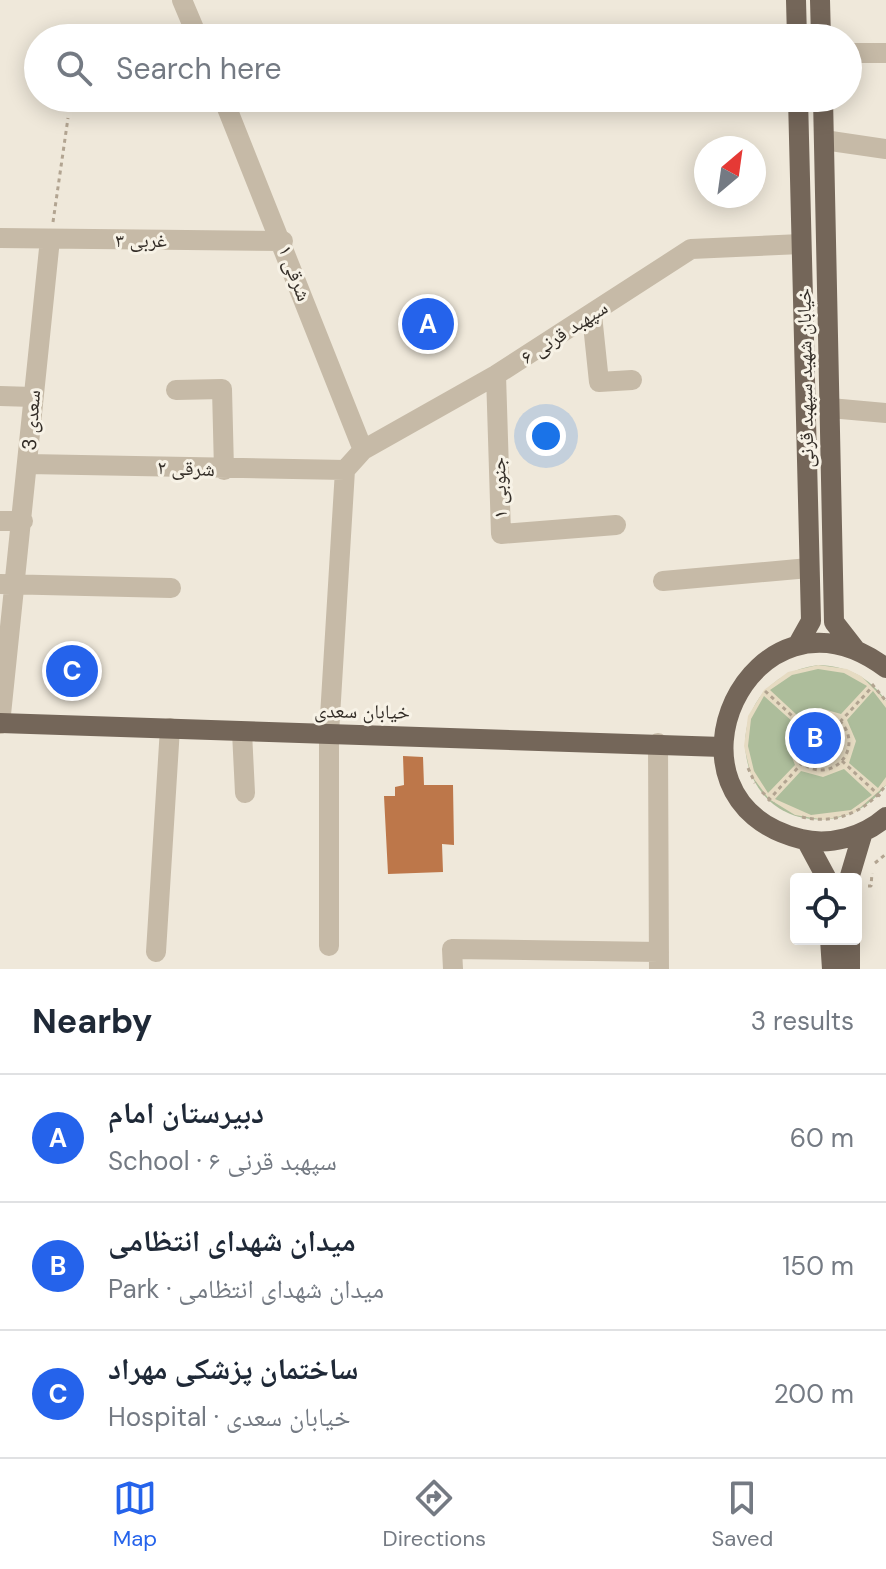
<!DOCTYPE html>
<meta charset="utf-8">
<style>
body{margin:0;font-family:"DM Sans","Noto Naskh Arabic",sans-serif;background:#f2f2f3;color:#1f2937}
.controls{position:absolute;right:24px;bottom:24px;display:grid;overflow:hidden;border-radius:8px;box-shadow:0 4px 20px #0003}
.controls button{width:72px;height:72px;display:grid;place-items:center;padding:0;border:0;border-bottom:2px solid #e0e1e3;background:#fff;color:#1f2937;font:40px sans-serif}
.compass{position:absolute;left:694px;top:136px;width:72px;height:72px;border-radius:50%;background:#fff;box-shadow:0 4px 20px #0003;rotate:29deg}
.you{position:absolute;left:546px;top:436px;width:28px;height:28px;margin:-20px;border:6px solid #fff;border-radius:50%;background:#1a73e8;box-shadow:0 0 0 12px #1a73e833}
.badge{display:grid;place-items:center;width:52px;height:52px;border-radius:50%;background:#2563eb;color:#fff;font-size:26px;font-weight:700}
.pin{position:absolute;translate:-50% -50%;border:4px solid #fff;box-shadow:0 2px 8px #0006}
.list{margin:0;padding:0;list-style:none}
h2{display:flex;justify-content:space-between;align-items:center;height:104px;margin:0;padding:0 32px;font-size:34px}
h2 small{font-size:26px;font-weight:400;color:#747a83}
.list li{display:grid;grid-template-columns:52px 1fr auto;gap:24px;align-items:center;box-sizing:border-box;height:128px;padding:0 32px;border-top:2px solid #e0e1e3}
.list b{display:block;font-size:30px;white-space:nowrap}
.list p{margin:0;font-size:26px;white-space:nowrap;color:#747a83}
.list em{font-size:26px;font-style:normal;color:#747a83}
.icon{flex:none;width:44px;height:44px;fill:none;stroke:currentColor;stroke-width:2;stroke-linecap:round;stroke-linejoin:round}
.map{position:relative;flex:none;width:886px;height:969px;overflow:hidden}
.search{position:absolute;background:#fff;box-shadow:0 4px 20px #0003;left:24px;right:24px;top:24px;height:88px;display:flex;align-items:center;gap:20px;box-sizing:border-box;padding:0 28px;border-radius:44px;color:#747a83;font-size:30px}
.sheet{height:488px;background:#fff}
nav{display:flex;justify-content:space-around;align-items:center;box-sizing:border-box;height:112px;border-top:2px solid #e0e1e3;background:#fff;font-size:22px;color:#747a83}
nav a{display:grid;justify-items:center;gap:4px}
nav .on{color:#2563eb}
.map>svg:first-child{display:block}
</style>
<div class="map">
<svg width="886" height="969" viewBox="0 0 886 969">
<rect width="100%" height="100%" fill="#efe8da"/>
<path fill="#adbd9b" d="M 818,665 C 846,666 869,676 886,701 L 886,785 C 872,804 853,816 830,819 C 729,830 710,680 818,665 Z"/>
<path fill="#e6dbc2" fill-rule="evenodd" d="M 818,665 L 847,669 L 861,676 L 886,701 L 886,708 L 873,691 L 847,720 L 856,741 L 849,763 L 878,788 L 886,777 L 886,785 L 854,813 L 825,820 L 795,815 L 769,799 L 751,775 L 744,746 L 748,716 L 764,690 L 788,672 ZM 818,669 L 844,673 L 867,686 L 841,714 L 820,708 L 798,716 L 770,690 L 792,675 ZM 764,696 L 793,722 L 787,744 L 795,765 L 768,793 L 754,771 L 748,746 L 751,719 ZM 824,721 L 835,727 L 840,751 L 832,761 L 819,763 L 807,758 L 800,747 L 811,724 ZM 844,769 L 872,795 L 851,810 L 811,815 L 775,799 L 801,771 L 823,777 Z"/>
<path fill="#7ba1aa" d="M800 742a21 21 0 1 1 42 0a21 21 0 1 1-42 0Z"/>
<path fill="#bd774a" d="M 403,756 L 423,757 L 424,785 L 453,785 L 454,845 L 442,844 L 443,872 L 388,874 L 384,796 L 395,796 L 395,787 L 404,785 Z"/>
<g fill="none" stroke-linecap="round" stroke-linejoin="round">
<path stroke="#b2a491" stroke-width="3" stroke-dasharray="4 4" stroke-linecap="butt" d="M 53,222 L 68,118
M 872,684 L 886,701
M 765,691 L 801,724
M793 742a28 28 0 1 1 56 0a28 28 0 1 1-56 0Z
M 840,722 L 873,686
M 842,761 L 883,799
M 748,768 L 755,783
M 762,792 L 774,803
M 768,801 L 802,763
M 802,817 C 835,825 866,812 886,785
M 875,863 L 886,854
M 868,886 L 871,886 L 872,873"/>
<path stroke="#c6baa7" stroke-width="20" d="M 182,0 L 198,38
M 848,53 L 886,53
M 223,98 L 363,450
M 824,140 L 886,149
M 0,238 L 283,241
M 592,315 L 599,382 L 632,380
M 496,375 L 501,534 L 616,525
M 176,390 L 222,389 L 224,470
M 0,396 L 33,397
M 830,408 L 886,413
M 28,464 L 345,470
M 345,470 L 363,450 L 496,375 L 691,249 L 801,244
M 0,521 L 23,521
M 663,581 L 809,568
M 0,584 L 171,588
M 0,724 L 50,239
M 242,732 L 245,793
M 658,743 L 659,969
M 329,946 L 329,733 L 345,470
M 156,952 L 170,728
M 453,969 L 452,949 L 659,952"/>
<path stroke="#746659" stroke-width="20" d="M 796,0 L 797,38
M 820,0 L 821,38
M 823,98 L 834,622 L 855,649
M 797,646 L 811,621 L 798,98
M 886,668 C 751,567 645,800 801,839 C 830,846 863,837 886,817
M 0,723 L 722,747
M 806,840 L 827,879
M 849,879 L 863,832
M 830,939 L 832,969
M 850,939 L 850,969"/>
</g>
<g text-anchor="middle" stroke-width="6" stroke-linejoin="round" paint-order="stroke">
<g font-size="20" fill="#332d27" stroke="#f7f2e6">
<text x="141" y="247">۳ غربی</text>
<text transform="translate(295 273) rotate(69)" y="7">شرقی ۱</text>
<text transform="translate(564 332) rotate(-33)" y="7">سپهبد قرنی ۶</text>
<text transform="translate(805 378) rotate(-91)" y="7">خیابان شهید سپهبد قرنی</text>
<text transform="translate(31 420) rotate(-86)" y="7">سعدی 3</text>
<text transform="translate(186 468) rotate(2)" y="7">شرقی ۲</text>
<text transform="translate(499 488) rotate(-92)" y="7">۱ جنوبی</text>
<text transform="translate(362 711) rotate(1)" y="7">خیابان سعدی</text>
</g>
</g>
</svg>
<div class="controls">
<button><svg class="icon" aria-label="locate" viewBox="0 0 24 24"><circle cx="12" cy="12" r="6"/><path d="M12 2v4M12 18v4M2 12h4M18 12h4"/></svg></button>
</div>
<svg class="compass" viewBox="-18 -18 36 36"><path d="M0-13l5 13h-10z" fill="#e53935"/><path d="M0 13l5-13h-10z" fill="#747a83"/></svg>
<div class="you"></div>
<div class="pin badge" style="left:428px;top:324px">A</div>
<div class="pin badge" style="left:815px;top:738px">B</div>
<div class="pin badge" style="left:72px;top:671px">C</div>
<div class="search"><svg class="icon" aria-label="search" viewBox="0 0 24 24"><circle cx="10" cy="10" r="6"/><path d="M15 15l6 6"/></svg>Search here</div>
</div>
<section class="sheet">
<h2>Nearby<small>3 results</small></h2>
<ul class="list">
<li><span class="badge">A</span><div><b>دبیرستان امام</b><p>School · سپهبد قرنی ۶</p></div><em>60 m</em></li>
<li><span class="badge">B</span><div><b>میدان شهدای انتظامی</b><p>Park · میدان شهدای انتظامی</p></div><em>150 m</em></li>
<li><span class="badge">C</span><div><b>ساختمان پزشکی مهراد</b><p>Hospital · خیابان سعدی</p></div><em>200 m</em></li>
</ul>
</section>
<nav>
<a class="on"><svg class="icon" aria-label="map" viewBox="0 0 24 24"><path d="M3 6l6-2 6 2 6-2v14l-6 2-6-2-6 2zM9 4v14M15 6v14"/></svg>Map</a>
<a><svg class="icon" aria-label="directions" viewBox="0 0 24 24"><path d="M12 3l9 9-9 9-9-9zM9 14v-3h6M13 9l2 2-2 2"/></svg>Directions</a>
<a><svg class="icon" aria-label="saved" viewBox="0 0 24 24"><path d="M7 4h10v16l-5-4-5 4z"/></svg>Saved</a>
</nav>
